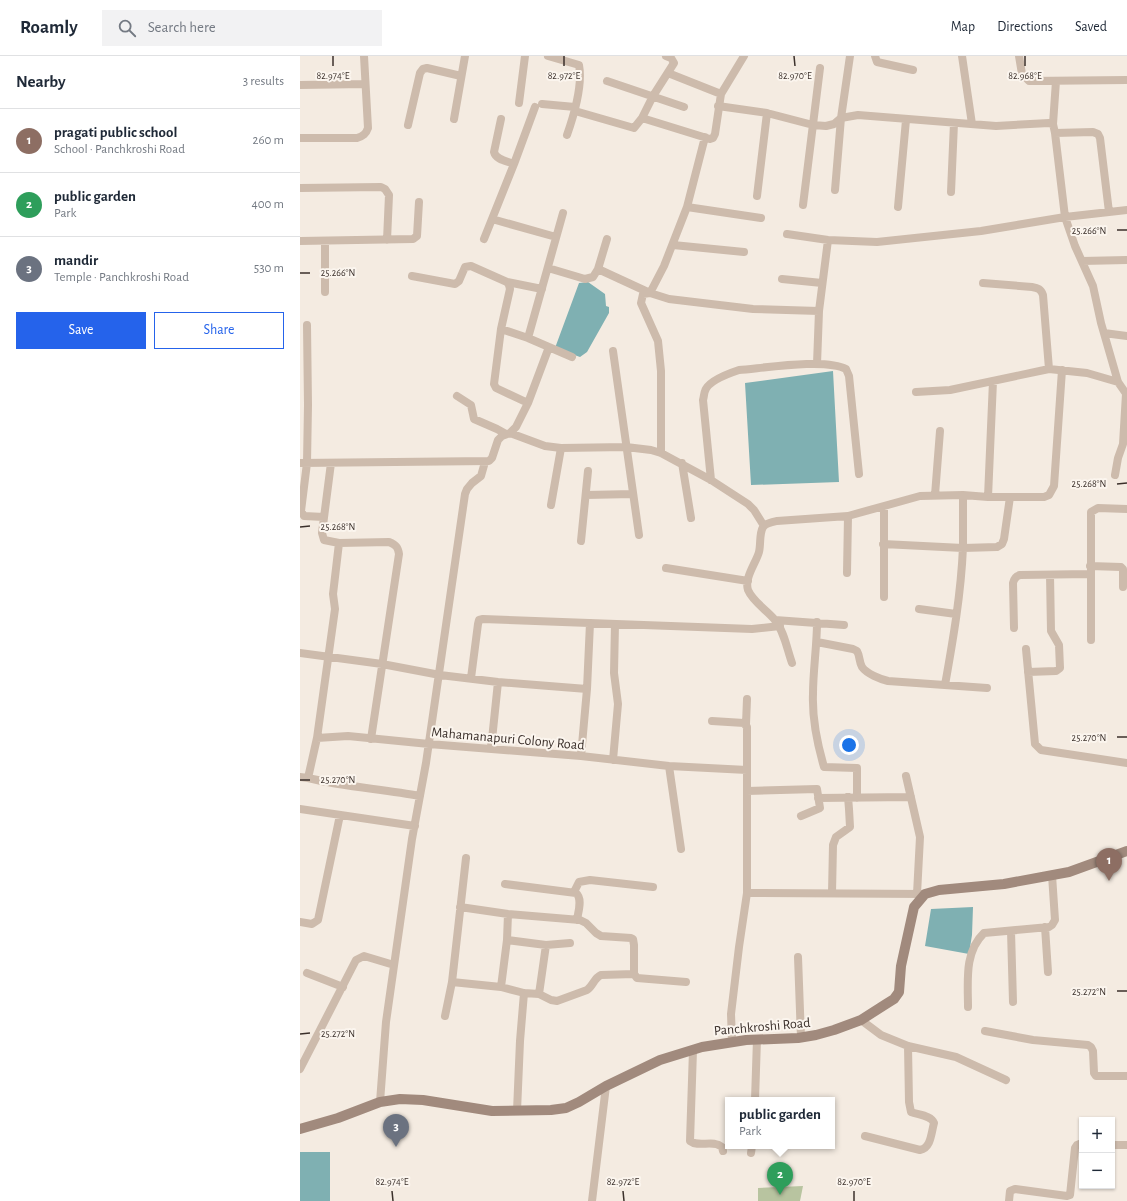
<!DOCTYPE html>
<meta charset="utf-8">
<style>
body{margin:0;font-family:"Alegreya Sans",sans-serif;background:#f2f2f3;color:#1f2937}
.controls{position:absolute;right:12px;bottom:12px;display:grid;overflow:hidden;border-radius:0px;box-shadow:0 1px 3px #0004}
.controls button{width:36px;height:36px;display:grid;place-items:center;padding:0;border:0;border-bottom:1px solid #e0e1e3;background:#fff;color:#1f2937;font:20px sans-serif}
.you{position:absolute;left:549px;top:689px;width:14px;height:14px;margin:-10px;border:3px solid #fff;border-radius:50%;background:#1a73e8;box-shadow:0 0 0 6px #1a73e833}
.badge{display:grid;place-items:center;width:26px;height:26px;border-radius:50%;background:#2563eb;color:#fff;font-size:13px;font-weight:700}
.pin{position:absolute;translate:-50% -33px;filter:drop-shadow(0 1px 2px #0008)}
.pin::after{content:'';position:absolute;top:21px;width:14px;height:12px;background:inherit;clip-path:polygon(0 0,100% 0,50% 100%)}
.popup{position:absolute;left:425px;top:1041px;width:110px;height:52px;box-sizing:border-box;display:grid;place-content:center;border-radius:0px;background:#fff;filter:drop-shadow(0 1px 3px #0005);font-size:13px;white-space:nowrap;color:#747a83}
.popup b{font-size:15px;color:#1f2937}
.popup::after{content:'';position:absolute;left:50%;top:100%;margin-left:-8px;border:8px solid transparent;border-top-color:#fff}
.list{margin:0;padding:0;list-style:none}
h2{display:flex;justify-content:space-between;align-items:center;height:52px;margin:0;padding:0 16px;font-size:17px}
h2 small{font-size:13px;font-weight:400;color:#747a83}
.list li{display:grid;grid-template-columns:26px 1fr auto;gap:12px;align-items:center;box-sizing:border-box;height:64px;padding:0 16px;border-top:1px solid #e0e1e3}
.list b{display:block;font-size:15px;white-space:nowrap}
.list p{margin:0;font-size:13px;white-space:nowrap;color:#747a83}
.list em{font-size:13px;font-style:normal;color:#747a83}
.actions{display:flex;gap:8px;padding:12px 16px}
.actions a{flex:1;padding:9px 0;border:1px solid #2563eb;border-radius:0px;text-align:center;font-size:14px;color:#2563eb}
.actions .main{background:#2563eb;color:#fff}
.icon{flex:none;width:22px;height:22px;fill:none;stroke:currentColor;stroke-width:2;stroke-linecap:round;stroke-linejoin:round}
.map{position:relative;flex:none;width:827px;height:1145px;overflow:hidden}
header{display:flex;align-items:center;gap:24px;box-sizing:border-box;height:56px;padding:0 20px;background:#fff;border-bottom:1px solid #e0e1e3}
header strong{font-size:19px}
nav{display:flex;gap:22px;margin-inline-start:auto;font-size:14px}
.search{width:280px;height:36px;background:#f2f2f3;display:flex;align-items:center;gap:10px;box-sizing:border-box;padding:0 14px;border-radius:0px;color:#747a83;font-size:15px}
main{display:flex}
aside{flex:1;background:#fff}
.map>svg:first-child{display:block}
</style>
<header>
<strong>Roamly</strong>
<div class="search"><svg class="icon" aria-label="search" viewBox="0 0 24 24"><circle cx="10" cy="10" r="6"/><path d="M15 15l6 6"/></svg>Search here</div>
<nav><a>Map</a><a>Directions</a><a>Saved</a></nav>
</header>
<main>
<aside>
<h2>Nearby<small>3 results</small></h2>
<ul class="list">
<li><span class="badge" style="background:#8d6e63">1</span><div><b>pragati public school</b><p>School · Panchkroshi Road</p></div><em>260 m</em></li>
<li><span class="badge" style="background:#2e9e5b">2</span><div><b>public garden</b><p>Park</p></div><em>400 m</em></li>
<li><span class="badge" style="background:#6b7280">3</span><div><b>mandir</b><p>Temple · Panchkroshi Road</p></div><em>530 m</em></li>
</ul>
<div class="actions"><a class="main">Save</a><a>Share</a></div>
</aside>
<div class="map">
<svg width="827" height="1145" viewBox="0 0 827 1145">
<rect width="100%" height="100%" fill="#f4ebe1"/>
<path fill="#b8c4a0" d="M 503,1130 L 500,1145 L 458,1145 L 458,1132 Z"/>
<path fill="#7fb0b2" d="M 288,226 L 305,238 L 306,250 L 309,251 L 309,257 L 287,296 L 280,301 L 255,292 L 279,227 Z
M 533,315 L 539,426 L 451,429 L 445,327 Z
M 673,851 L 672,879 L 669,898 L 625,890 L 631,853 Z
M 0,1096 L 30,1096 L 30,1145 L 0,1145 Z"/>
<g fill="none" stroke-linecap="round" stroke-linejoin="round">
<path stroke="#cdbbac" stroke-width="8" d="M 248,0 L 279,9 C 283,30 274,59 267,79
M 575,0 L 577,6 L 613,14
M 662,0 L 672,68
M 719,0 L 722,18 L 729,25 L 827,24
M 368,17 L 421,38
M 307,25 L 384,51
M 0,29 L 65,28
M 219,47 L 225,0
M 242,48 L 275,51 L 275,55 L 334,72 L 342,62 L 353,40 L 374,7 L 371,2 L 366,0
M 418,50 L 467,57 L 513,69 L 526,70 L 534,68 L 541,62 L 558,59 L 696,70 L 749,67 L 753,68 L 755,77 L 765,161 L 775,190 L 793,230 L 801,267 L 814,312 L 818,326 L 827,339
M 342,62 L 410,83 L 413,82 L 415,78 L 421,38 L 444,0
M 154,63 L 165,0
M 201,63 L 194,96 C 196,104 207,105 214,108
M 753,68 L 756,25
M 108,69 L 120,17 L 123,13 L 127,12 L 161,20
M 755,77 L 793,76 L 798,78 L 800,82 L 809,156
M 0,82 L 57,82 C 63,80 66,78 68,72 L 64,0
M 0,132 L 81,131 L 85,133 L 89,139 L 87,184
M 535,134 L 541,62 L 550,0
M 651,136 L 654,67
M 457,140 L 467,57
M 503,149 L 520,12
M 387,151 L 461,162
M 598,151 L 606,64
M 192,163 L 256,181
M 487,178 L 528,184 L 577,186 L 681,175 L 765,161 L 827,154
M 184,183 L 214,108 L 235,51
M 0,185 L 113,183 L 117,180 L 119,146
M 25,186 L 25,236
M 373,189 L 444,196
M 782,205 L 827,204
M 248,212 L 285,223 L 293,221 L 298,213 L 307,183
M 298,213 L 350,237 L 369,243 L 453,253 L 519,255
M 112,220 L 155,228 L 159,225 L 165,211 L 171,210 L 207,226 L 209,229 L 210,233 L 201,273 L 194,328 L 196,332 L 228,347
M 482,223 L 522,227
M 207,226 L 242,233
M 683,227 L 732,231 C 738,232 741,233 743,239 L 749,313
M 350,237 L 343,238 L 341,247 L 358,285 L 361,315 L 361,397
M 350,237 L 364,210 L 387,151 L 405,81
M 7,269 L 8,349 L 7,407 L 1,455 L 4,460 L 24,461
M 201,273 L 228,282 L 272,301
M 804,277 L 827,280
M 228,282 L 263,157
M 313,295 L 339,479
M 517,308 L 519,255 L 528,184
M 616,336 L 650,334 L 749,313 L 787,317 L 818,326
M 157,340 L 171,349 L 174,363 L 197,373 L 206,378
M 210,377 L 245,390 L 261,392 L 326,391 L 351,394 L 361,397 L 411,424 L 448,448 L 454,454 L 464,470
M 0,407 L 189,405 L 192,402 L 198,384 L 202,380 L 210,377 L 216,371 L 228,347 L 249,291
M 31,407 L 22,477 L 24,484 L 39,487 L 89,486 C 96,489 98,491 99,498 L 71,683
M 382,407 L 391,462
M 815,419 L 818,402 L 823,388 L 826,338
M 411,424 L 403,344 C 404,341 404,337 405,335 C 408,325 430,317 439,314 C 464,312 526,302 546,313 L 549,320 L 559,418
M 286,439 L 333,438
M 635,439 L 640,375
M 688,441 L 693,325
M 251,449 L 261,392
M 584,451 L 584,541
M 281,485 L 288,415
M 583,488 L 663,492 L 697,491 L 702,488 L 704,483 L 710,441
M 790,510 L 821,511 L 823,513 L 823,531
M 366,512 L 448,525
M 547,517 L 548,460
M 619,553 L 656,558
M 475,564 L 544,569
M 517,566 C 517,590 513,614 513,638 C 512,663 517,687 524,711 L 557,712 L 557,742
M 714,572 L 713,527 C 714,522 716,520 720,519 L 790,518
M 791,584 L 791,456 L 798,452 L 827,453
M 517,586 L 553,593 L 557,595 C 560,600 559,606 562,611 C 567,618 580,623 588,625 L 687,632
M 726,593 L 735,688 L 741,694 L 827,707
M 0,597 L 82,608 L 140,619 L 198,626 L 287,633
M 492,607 C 487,593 484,575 475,564 C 467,554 453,546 448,534 C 444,522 456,507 459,496 C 461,488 459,478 463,471 C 466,467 472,466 477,465 L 548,460 L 620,440 L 663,439 L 688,441 L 744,441 L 749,439 L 754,430 L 762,314
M 728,616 L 756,615 L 760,612 L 759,589 L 751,575 L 750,519
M 171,622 L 178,568 L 179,564 L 183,563 L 452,573 L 480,570
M 645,629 C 653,584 661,538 663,491 C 663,474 663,456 663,439
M 412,665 L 444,667 L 447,671 L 447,837 L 439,891 L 431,958 L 432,985
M 446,668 L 447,643
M 17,682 L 35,553 L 33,538 L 39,487
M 191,693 L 198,626
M 281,700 L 287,633 L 290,567
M 313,704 L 318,648 L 314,617 L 315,568
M 369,710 L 381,793
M 606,720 L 620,781 L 617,838
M 0,721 L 8,722 L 17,682 L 48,680 L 129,688 L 281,700 L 369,710 L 447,714
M 8,722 C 45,731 83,733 120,740
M 447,735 L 517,733 L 520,752 L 501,760
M 518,742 L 611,741
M 0,753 L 115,770
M 205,828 L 276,837 C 283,843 278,856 277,864
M 274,836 L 279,826 L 290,824 L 353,831
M 447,837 L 625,838
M 532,837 L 533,789 L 536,781 L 550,771 L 549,753 L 548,741
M 160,851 L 208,858 L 280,864 L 286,867 L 296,877 L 301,880 L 331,882 L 333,883 L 334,889 L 334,918 L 337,922 L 386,926
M 0,866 L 12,868 L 18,864 L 40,759
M 745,871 L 748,916
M 711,875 L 713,946
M 207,884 L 246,889 L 270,887
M 498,901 L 501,982
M 7,917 L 43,931
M 152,926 L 201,931 L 224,937 L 239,938 L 251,944 L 257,945 L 287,934 C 293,930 294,922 301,919 L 334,918
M 201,931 L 207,884 L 208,858
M 239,938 L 246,889
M 668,951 C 668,926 664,896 684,877 L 749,871 L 752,869 L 755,864 L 752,819
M 145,960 L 152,926 L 166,802
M 561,964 L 581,979 L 608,990 L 656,1001 L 706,1024
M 685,975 L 733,984 L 788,989 L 791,991 L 793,995 L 794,1017 L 796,1020 L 827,1020
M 393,994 L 390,1085 C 399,1092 413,1083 422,1091 L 423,1095
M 0,1013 L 56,904 L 64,900 L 94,909
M 455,1044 L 457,983
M 80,1046 L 86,966 L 112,783 L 126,707 L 165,438 L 167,433 L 172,427 L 181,420 L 185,406
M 217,1055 L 220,985 L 224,937
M 565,1080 L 620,1094 C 631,1092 631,1078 634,1067 C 631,1059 618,1059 611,1056 L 609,1046 L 608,990
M 812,1089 L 827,1089
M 451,1097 L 452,1090
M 292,1145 L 306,1030
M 709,1145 L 710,1135 L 715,1133 L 767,1140 L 770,1139 L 775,1092 L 777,1089 L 782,1087"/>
<path stroke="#a18a7d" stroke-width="10" d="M 0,1073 L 38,1062 L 80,1046 L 100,1043 L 123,1044 L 192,1055 L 251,1054 L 266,1052 L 279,1046 L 306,1030 L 360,1004 L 402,991 L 446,984 L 498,982 L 516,979 L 534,974 L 561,964 L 586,948 L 594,943 L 599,936 L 601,910 L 614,851 L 625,838 L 639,834 L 704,828 L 769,816 L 827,795"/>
</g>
<path fill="none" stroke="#3b302b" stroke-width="1.5" d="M 33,0 L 33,10M 264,0 L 264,10M 494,0 L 495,10M 725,0 L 725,10M 817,174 L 827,174M 0,217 L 10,217M 817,428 L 827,427M 0,471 L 10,470M 817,681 L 827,681M 0,724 L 10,724M 817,935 L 827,935M 0,978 L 10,977M 92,1135 L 93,1145M 323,1135 L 324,1145M 554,1135 L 554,1145"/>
<g text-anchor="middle" stroke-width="4" stroke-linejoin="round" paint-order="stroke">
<g font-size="14" fill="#3b302b" stroke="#fbf5ee">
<text transform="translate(208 682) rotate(5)" y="5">Mahamanapuri Colony Road</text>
<text transform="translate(462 970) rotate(-5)" y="5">Panchkroshi Road</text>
</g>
</g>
<g font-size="10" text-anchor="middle" fill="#3b302b" stroke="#fbf5ee" stroke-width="4" stroke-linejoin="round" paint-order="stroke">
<text x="33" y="23">82.974°E</text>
<text x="495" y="23">82.970°E</text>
<text x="725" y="23">82.968°E</text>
<text x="264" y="23">82.972°E</text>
<text x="789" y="178">25.266°N</text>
<text x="38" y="220">25.266°N</text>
<text x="789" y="431">25.268°N</text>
<text x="38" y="474">25.268°N</text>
<text x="789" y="685">25.270°N</text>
<text x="38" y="727">25.270°N</text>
<text x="789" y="939">25.272°N</text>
<text x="38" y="981">25.272°N</text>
<text x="92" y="1129">82.974°E</text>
<text x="323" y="1129">82.972°E</text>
<text x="554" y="1129">82.970°E</text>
</g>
</svg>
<div class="controls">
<button>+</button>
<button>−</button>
</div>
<div class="you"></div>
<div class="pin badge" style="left:809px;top:825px;background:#8d6e63">1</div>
<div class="pin badge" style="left:480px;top:1139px;background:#2e9e5b">2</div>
<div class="popup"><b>public garden</b>Park</div>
<div class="pin badge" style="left:96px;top:1091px;background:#6b7280">3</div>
</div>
</main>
